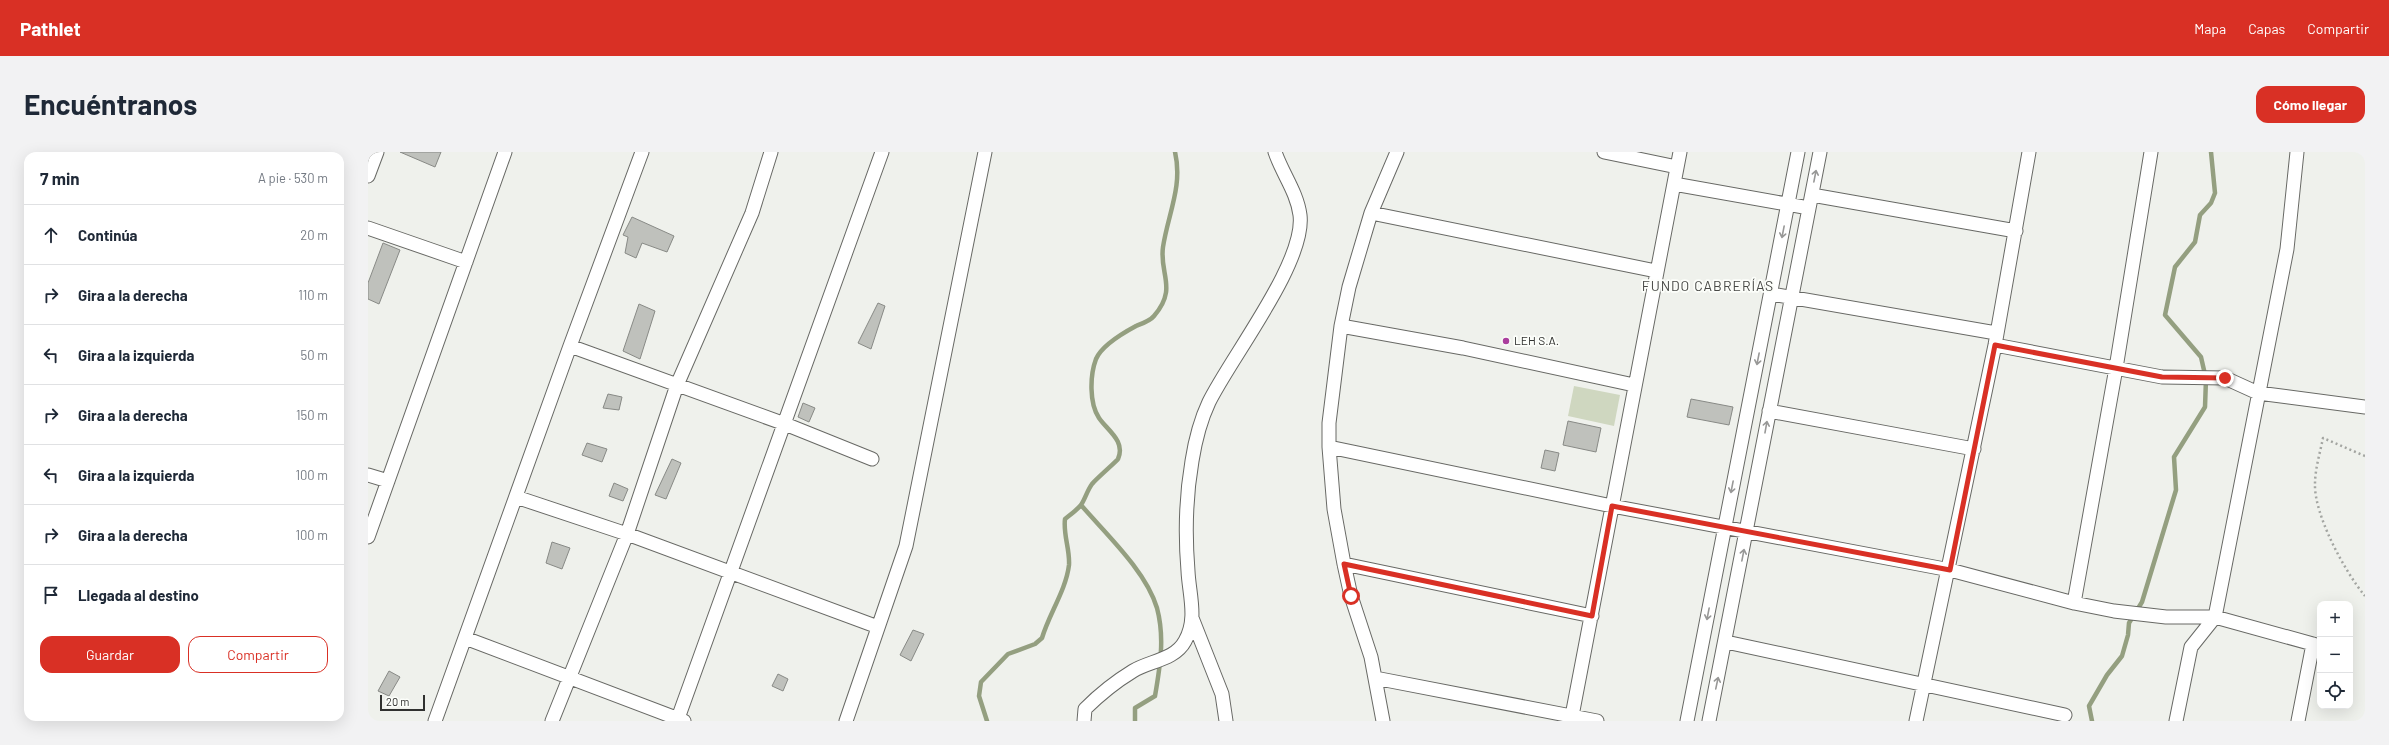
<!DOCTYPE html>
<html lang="es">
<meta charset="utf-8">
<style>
body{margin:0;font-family:Barlow,sans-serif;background:#f2f2f3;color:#1f2937}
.controls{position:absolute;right:12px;bottom:12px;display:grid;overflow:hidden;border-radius:8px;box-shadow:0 4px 16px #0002}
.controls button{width:36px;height:36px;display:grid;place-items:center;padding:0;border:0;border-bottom:1px solid #e0e1e3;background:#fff;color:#1f2937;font:20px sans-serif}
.scale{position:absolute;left:12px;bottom:10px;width:45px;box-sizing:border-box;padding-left:4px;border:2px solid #30312f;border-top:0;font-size:11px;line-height:14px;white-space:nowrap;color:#30312f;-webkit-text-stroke:3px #fcfefa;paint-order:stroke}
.stop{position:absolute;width:12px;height:12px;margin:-9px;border:3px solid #d93025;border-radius:50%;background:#fff}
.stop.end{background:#d93025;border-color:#fff;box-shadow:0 1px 4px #0008}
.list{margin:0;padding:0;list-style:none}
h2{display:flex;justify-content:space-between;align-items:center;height:52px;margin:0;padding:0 16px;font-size:17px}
h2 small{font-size:13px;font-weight:400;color:#747a83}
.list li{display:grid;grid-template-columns:26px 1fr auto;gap:12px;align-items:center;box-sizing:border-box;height:60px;padding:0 16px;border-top:1px solid #e0e1e3}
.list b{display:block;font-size:15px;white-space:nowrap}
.list em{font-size:13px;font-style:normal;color:#747a83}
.actions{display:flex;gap:8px;padding:12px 16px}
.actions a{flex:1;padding:9px 0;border:1px solid #d93025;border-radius:12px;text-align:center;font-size:14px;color:#d93025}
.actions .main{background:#d93025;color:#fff}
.icon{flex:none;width:22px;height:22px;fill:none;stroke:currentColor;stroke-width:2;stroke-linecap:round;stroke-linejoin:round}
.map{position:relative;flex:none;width:1997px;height:569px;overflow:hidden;border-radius:12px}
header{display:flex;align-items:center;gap:24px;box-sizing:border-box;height:56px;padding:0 20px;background:#d93025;color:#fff}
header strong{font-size:19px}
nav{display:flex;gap:22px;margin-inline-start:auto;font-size:14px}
.intro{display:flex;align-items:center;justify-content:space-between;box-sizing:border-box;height:96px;padding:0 24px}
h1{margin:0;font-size:28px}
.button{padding:10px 18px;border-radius:12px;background:#d93025;color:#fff;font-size:14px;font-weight:700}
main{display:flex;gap:24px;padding:0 24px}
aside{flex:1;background:#fff;border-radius:12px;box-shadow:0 4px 16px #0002}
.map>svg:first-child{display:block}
</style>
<header>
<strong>Pathlet</strong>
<nav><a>Mapa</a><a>Capas</a><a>Compartir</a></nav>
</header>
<div class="intro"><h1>Encuéntranos</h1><a class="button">Cómo llegar</a></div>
<main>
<aside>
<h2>7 min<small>A pie · 530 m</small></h2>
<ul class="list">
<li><svg class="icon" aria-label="ahead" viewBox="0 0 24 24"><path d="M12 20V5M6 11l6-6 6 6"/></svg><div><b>Continúa</b></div><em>20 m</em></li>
<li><svg class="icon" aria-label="right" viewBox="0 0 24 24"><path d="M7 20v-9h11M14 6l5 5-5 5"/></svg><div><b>Gira a la derecha</b></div><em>110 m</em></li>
<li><svg class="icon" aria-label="left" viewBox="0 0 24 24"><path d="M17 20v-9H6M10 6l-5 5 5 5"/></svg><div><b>Gira a la izquierda</b></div><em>50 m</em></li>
<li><svg class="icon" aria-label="right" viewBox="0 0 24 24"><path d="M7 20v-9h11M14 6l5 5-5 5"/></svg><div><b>Gira a la derecha</b></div><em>150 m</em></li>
<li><svg class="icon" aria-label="left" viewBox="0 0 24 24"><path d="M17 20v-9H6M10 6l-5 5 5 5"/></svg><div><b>Gira a la izquierda</b></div><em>100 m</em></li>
<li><svg class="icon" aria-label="right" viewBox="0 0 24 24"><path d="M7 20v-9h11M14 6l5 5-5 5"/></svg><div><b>Gira a la derecha</b></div><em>100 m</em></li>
<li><svg class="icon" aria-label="arrive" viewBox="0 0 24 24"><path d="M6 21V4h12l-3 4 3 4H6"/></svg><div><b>Llegada al destino</b></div></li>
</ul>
<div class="actions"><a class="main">Guardar</a><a>Compartir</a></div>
</aside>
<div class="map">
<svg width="1997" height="569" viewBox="0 0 1997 569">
<rect width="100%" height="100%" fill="#eff1ec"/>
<path fill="#cfd7c0" d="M 1206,234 L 1252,243 L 1246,274 L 1200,264 Z"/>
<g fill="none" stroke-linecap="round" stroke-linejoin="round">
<path stroke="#949f80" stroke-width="4.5" d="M 713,353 C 738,382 778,419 789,456 C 797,486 792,515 787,544 L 767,556 L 767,569
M 619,569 L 611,544 L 613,530 L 640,502 L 667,492 L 674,486 C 681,462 698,438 701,413 C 702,397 695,383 697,367 C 702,363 709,358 713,353 C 717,347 719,339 724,332 C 729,326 749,309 750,307 C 758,289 739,278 731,266 C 721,251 722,223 728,207 C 734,193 755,181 768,174 C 773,172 782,169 786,164 C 810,136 791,122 795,95 C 800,62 815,34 807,0
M 1724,569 L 1721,554 L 1739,523 L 1754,504 L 1760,483 L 1761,471 L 1774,450 L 1808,338 L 1806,305 L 1837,255 L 1838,227 L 1833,205 L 1797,163 L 1807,115 L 1827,90 L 1832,63 L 1843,51 L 1847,41 L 1843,0"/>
</g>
<path fill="#bfc1bc" stroke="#888a86" d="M 32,0 L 73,0 L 67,15 Z
M 264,65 L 306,84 L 299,100 L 274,91 L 268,106 L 257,101 L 260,85 L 255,83 Z
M 15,91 L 32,98 L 11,152 L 0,147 L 0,131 Z
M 510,151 L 517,154 L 503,197 L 490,191 Z
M 271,152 L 287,159 L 272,207 L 255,199 Z
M 240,242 L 254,245 L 251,258 L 235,256 Z
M 1323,247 L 1365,255 L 1361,273 L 1319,265 Z
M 435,251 L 447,256 L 441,270 L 430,265 Z
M 1200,269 L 1233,276 L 1228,300 L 1195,293 Z
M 219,291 L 239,297 L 234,310 L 214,303 Z
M 1177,298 L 1191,301 L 1187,319 L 1173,316 Z
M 304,307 L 313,311 L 298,347 L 287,343 Z
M 246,331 L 260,337 L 255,349 L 241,344 Z
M 184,390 L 202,396 L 194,417 L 178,411 Z
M 545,478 L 556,482 L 543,509 L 532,503 Z
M 21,519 L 32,525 L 21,544 L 10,539 Z
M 410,522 L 420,527 L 415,539 L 404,534 Z"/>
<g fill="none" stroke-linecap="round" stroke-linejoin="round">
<g stroke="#686965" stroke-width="15">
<path id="street" d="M 1236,0 L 1309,15
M 0,24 L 9,0
M 1306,32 L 1441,56
M 1444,43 L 1648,79
M 1003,61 L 1288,119
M 0,76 L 98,110
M 1403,142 L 1628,181
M 973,174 L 1095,196 L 1266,233
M 1627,193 L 1794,225 L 1857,226 L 1890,241 L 1997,255
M 202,194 L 417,272 L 504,307
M 1401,259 L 1606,297
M 961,295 L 1244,354 L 1582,418 L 1706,451 L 1746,459 L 1798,465 L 1847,465 L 1952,494
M 0,323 L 20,329
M 148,345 L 259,382 L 510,475
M 0,385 L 137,0
M 976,412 L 1224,464
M 1706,451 L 1748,216 L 1783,0
M 824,466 L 854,542 L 858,569
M 97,486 L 316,569
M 1358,490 L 1697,563
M 1007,526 L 1229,569
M 67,569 L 202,194 L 274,0
M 184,569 L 259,382 L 309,233 L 384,61 L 403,0
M 309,569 L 514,0
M 478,569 L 538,394 L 617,0
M 716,569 L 717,557 C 732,542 747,530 765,519 C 781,509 807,508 817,489 C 830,467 821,442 820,419 C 817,383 818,344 824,309 C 827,290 833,267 841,250 C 863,205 938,110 932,63 C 929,40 914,21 907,0
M 1015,569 L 1003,505 L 983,444 L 976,412 L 966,357 L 961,295 L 961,271 L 973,174 L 981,135 L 1003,61 L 1029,0
M 1203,569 L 1312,0
M 1319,569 L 1430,0
M 1341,569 L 1452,0
M 1548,569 L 1627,193 L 1661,0
M 1808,569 L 1823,495 L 1847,465 L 1919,97 L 1929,0
M 1930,569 L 1945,492"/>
</g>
<path stroke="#a3a5a1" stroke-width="2.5" stroke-dasharray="2 3" stroke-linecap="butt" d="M 1997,304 L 1955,286 C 1952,301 1947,317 1947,332 C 1946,363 1977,420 1997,444"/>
<use href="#street" stroke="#fff" stroke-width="13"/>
</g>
<defs><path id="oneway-shaft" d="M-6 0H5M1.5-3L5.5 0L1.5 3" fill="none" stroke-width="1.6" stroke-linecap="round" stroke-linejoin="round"/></defs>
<g stroke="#989897">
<use href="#oneway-shaft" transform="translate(1447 24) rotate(-79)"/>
<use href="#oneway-shaft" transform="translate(1415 80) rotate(101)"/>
<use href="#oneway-shaft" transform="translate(1390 207) rotate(101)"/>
<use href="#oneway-shaft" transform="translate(1398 275) rotate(-80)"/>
<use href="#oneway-shaft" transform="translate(1364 335) rotate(101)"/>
<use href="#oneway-shaft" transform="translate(1375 403) rotate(-79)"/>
<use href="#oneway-shaft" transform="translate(1340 462) rotate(101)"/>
<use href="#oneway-shaft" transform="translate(1349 531) rotate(-78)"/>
</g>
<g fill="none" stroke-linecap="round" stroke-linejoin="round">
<path stroke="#d93025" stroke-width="5" d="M 983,444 L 976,412 L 1224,464 L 1244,354 L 1582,418 L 1627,193 L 1794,225 L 1857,226"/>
</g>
<circle fill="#aa3e9d" stroke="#fcfefa" stroke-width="1.5" cx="1138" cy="189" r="4"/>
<g text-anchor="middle" stroke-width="3.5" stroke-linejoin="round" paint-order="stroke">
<g font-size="12" fill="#30312f" stroke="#fcfefa" text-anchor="start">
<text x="1146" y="193">LEH S.A.</text>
</g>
<g font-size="14" letter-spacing="1" fill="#484946" stroke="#fcfefa">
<text x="1340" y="139">FUNDO CABRERÍAS</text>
</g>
</g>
</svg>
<div class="controls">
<button>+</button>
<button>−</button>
<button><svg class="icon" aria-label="locate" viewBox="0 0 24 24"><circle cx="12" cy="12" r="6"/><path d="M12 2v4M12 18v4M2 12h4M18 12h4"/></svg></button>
</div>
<div class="scale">20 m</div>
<div class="stop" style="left:983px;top:444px"></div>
<div class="stop end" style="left:1857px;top:226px"></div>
</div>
</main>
